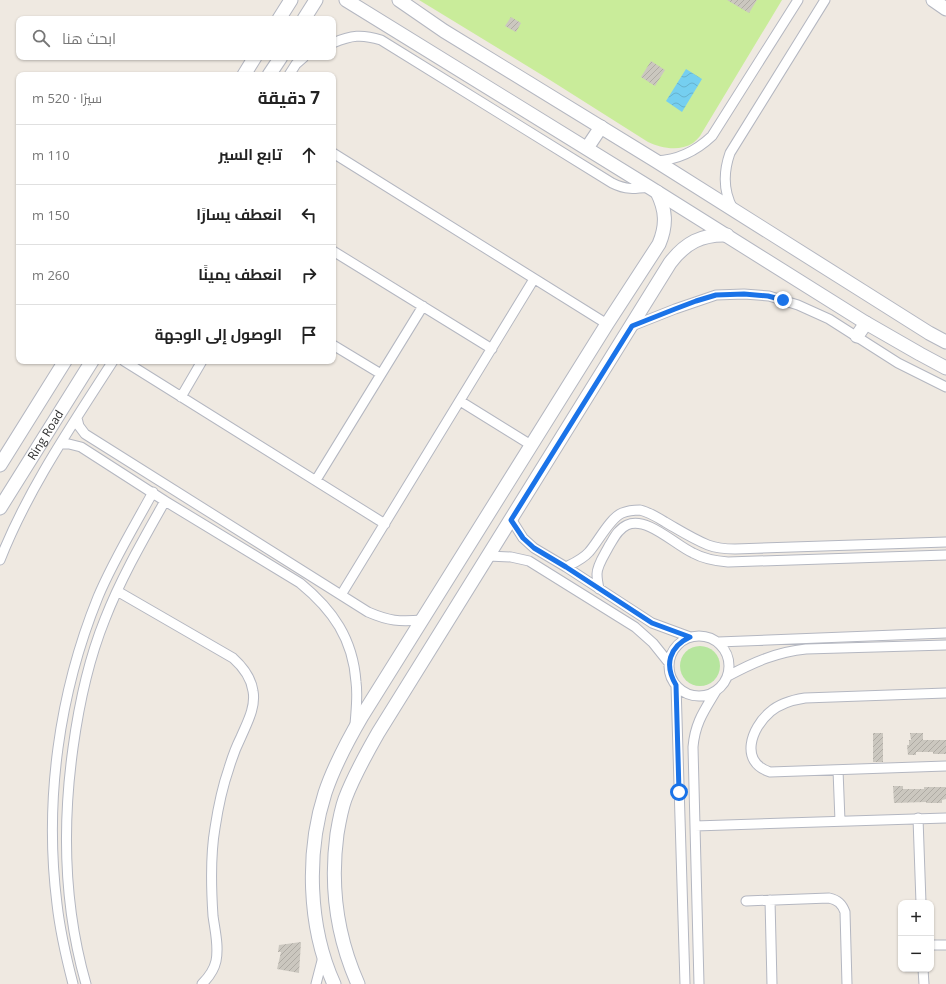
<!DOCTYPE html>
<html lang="ar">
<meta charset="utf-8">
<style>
body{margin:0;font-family:"Open Sans",Cairo,sans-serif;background:#f6f6f6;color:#222;direction:rtl}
.controls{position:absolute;right:12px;bottom:12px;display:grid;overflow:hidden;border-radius:8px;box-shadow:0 1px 3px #0004}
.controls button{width:36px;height:36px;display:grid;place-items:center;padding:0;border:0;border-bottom:1px solid #e0e0e0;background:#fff;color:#222;font:20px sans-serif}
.stop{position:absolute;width:12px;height:12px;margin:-9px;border:3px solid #1a73e8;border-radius:50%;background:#fff}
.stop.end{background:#1a73e8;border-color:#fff;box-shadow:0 1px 4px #0008}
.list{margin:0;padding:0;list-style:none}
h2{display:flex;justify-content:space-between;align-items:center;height:52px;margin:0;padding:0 16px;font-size:17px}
h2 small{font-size:13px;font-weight:400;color:#767676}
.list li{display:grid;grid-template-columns:26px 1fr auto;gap:12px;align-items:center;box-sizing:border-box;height:60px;padding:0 16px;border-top:1px solid #e0e0e0}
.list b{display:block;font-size:15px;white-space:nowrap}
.list em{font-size:13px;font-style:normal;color:#767676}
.icon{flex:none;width:22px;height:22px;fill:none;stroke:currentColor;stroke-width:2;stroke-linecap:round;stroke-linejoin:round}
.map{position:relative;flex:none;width:946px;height:984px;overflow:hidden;direction:ltr}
.search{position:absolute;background:#fff;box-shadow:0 1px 3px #0004;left:16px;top:16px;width:320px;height:44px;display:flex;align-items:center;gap:10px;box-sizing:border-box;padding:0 14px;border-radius:8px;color:#767676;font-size:15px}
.panel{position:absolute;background:#fff;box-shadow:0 1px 3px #0004;left:16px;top:72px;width:320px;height:292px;border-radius:8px;direction:rtl}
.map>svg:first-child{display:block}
</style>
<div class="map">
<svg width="946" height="984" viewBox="0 0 946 984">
<defs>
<pattern id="water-waves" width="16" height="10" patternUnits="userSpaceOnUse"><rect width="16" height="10" fill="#75cff0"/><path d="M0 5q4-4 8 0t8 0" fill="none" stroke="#66b2ce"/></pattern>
<pattern id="building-hatch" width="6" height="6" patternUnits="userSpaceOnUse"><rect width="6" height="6" fill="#cbc7bf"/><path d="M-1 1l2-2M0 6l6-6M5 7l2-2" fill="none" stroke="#afaba4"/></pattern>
</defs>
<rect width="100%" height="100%" fill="#efe9e1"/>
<path fill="#b6e59e" d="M680 666a20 20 0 1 1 40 0a20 20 0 1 1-40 0Z"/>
<path fill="#c9ec9a" d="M 419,0 L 782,0 L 700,136 C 698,138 696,141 693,143 C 679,152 661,148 648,142 L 550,80 Z"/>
<path fill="url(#water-waves)" d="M 686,69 L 702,79 L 682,112 L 666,101 Z"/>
<path fill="url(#building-hatch)" d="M 727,0 L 757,0 L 749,13 Z
M 511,17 L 521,23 L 516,32 L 505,26 Z
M 651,61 L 665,70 L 655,86 L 641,77 Z
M 873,733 L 883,733 L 883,762 L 873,762 Z
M 910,733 L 923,733 L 923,740 L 946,740 L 946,754 L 933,754 L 933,752 L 916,752 L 916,755 L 908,755 L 907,745 L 909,745 L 909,740 L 911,740 Z
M 893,786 L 903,786 L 903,789 L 924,789 L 924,787 L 946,787 L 946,799 L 942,800 L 942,803 L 926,803 L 926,802 L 894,803 Z
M 301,942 L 299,973 L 277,969 L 281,952 L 278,952 L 279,945 Z"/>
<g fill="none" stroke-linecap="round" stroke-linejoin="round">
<g stroke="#b4b7c1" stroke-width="11">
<path id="street" d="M 333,43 C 351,35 362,34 381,40 L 612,183 C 626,190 634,189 649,187
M 289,75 L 296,64 L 304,57
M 333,153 L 607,324
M 656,161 C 678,160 695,152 712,136 L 798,0
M 733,209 C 723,191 723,173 730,153 L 825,0
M 333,251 L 492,349
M 632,326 L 675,309 L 716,295 L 744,294 L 769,296 L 798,305 L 829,319 L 898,363 L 946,387
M 333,345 L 381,374
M 124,361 L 385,524
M 181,397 L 202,361
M 460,401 L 531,445
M 77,418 L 79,426 L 85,434 L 368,612 C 389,621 399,622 422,620
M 61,444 L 69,444 L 81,447 L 165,501 L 300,583 C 333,610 353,639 356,682 C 358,696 356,710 355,725
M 316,480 L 423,306
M 511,519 L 523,538 L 534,548 L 566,567 L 652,623 L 690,637
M 488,556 L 511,557 L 529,561 L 635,627 L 653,643 L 669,663
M 0,560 C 28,489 72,425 113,361
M 566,567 C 574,563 583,559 589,552 C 598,542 610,518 622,513 C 627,511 634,510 640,510 C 649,512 657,517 665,522 C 679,530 693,539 708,545 C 716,548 726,549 735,549 L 946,542
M 599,589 C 598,584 597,579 597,574 C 597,565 605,554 609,546 C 614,538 618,529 627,525 C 647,516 675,545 693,553 C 704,559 715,561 728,562 L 946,555
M 117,591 L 233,658 C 243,667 251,677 253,691 C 256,707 247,723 241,737 C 236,747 232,758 229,768 C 222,788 218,808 215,828 C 210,857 211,886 213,916 C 215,931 219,946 216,961 C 214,970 208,978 202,984
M 341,595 L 534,279
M669 666a30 30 0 1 1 60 0a30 30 0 1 1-60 0Z
M 718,642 L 946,633
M 728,676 C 754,662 777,652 806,649 L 946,645
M 676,685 L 685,984
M 946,693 L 805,698 C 792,700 780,703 770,712 C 751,728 739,762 770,772 L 946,766
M 838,770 L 840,821
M 918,818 L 921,903
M 695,826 L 946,818
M 770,900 L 772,984
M 746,901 L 829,898 C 838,900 842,904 845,912 L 847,984
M 931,945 L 946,945
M 923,969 L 924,984
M 73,984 C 66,957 60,931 57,904 C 44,801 59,693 98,597 C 113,561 134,527 153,492
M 86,984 C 64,907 62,827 73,748 C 79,704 88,661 105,619 C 121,578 143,540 165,501
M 316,984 L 323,957
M 699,984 L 693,747 C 695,723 704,711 716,691"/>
</g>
<g stroke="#b4b7c1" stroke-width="15">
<g id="secondary">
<path d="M 346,0 L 649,187 L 866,323 L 920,354 L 946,368"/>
<path d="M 399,0 L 444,31 L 656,161 L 864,292 L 929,333 L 946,342"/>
<path d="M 933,0 L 946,9"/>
<path d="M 279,19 L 291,0"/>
<path d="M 304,19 L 316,0"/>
<path d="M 244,75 L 255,57"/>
<path d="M 269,75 L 281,57"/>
<path d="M 587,148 L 601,127"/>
<path d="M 857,336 L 866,323"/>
<path d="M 0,465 L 65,361"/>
<path id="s1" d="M 0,508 L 92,361"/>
<path d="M 334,984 C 308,927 306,852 325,793 C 334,766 348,740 362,716 L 607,324 L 659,244 C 667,225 666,210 657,192"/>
<path d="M 358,984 C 337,937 330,886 337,834 C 339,822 341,810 345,799 C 354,775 366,754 378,733 L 670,263 C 685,243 702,234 727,235"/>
</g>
</g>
<use href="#street" stroke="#fff" stroke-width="9"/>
<use href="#secondary" stroke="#fff" stroke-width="13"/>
</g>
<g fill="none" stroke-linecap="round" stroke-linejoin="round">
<path stroke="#1a73e8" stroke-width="5" d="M 679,792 L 676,685 C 664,665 669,647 690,637 L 652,623 L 566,567 L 534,548 L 523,538 L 511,520 L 632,326 L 675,309 L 696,301 L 716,295 L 744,294 L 768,296 L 783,300"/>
</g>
<g text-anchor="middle" stroke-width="3" stroke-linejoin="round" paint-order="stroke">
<g font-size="12" fill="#2e2e2e" stroke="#fff">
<text dy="4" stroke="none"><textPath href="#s1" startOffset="86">Ring Road</textPath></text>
</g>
</g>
</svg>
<div class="controls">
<button>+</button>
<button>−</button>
</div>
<div class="stop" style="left:679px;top:792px"></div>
<div class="stop end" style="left:783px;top:300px"></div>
<div class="search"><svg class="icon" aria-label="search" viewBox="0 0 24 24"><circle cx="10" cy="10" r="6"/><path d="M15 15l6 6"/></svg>ابحث هنا</div>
<section class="panel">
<h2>7 دقيقة<small>سيرًا · 520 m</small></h2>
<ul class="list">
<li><svg class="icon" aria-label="ahead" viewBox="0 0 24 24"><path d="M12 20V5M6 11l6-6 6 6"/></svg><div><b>تابع السير</b></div><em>110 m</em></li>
<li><svg class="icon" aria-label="left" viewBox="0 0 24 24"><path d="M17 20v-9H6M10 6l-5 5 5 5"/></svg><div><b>انعطف يسارًا</b></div><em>150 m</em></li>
<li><svg class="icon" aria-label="right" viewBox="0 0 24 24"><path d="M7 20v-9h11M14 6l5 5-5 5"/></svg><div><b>انعطف يمينًا</b></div><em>260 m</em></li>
<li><svg class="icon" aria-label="arrive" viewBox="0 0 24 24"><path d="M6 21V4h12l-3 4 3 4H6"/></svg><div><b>الوصول إلى الوجهة</b></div></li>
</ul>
</section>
</div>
